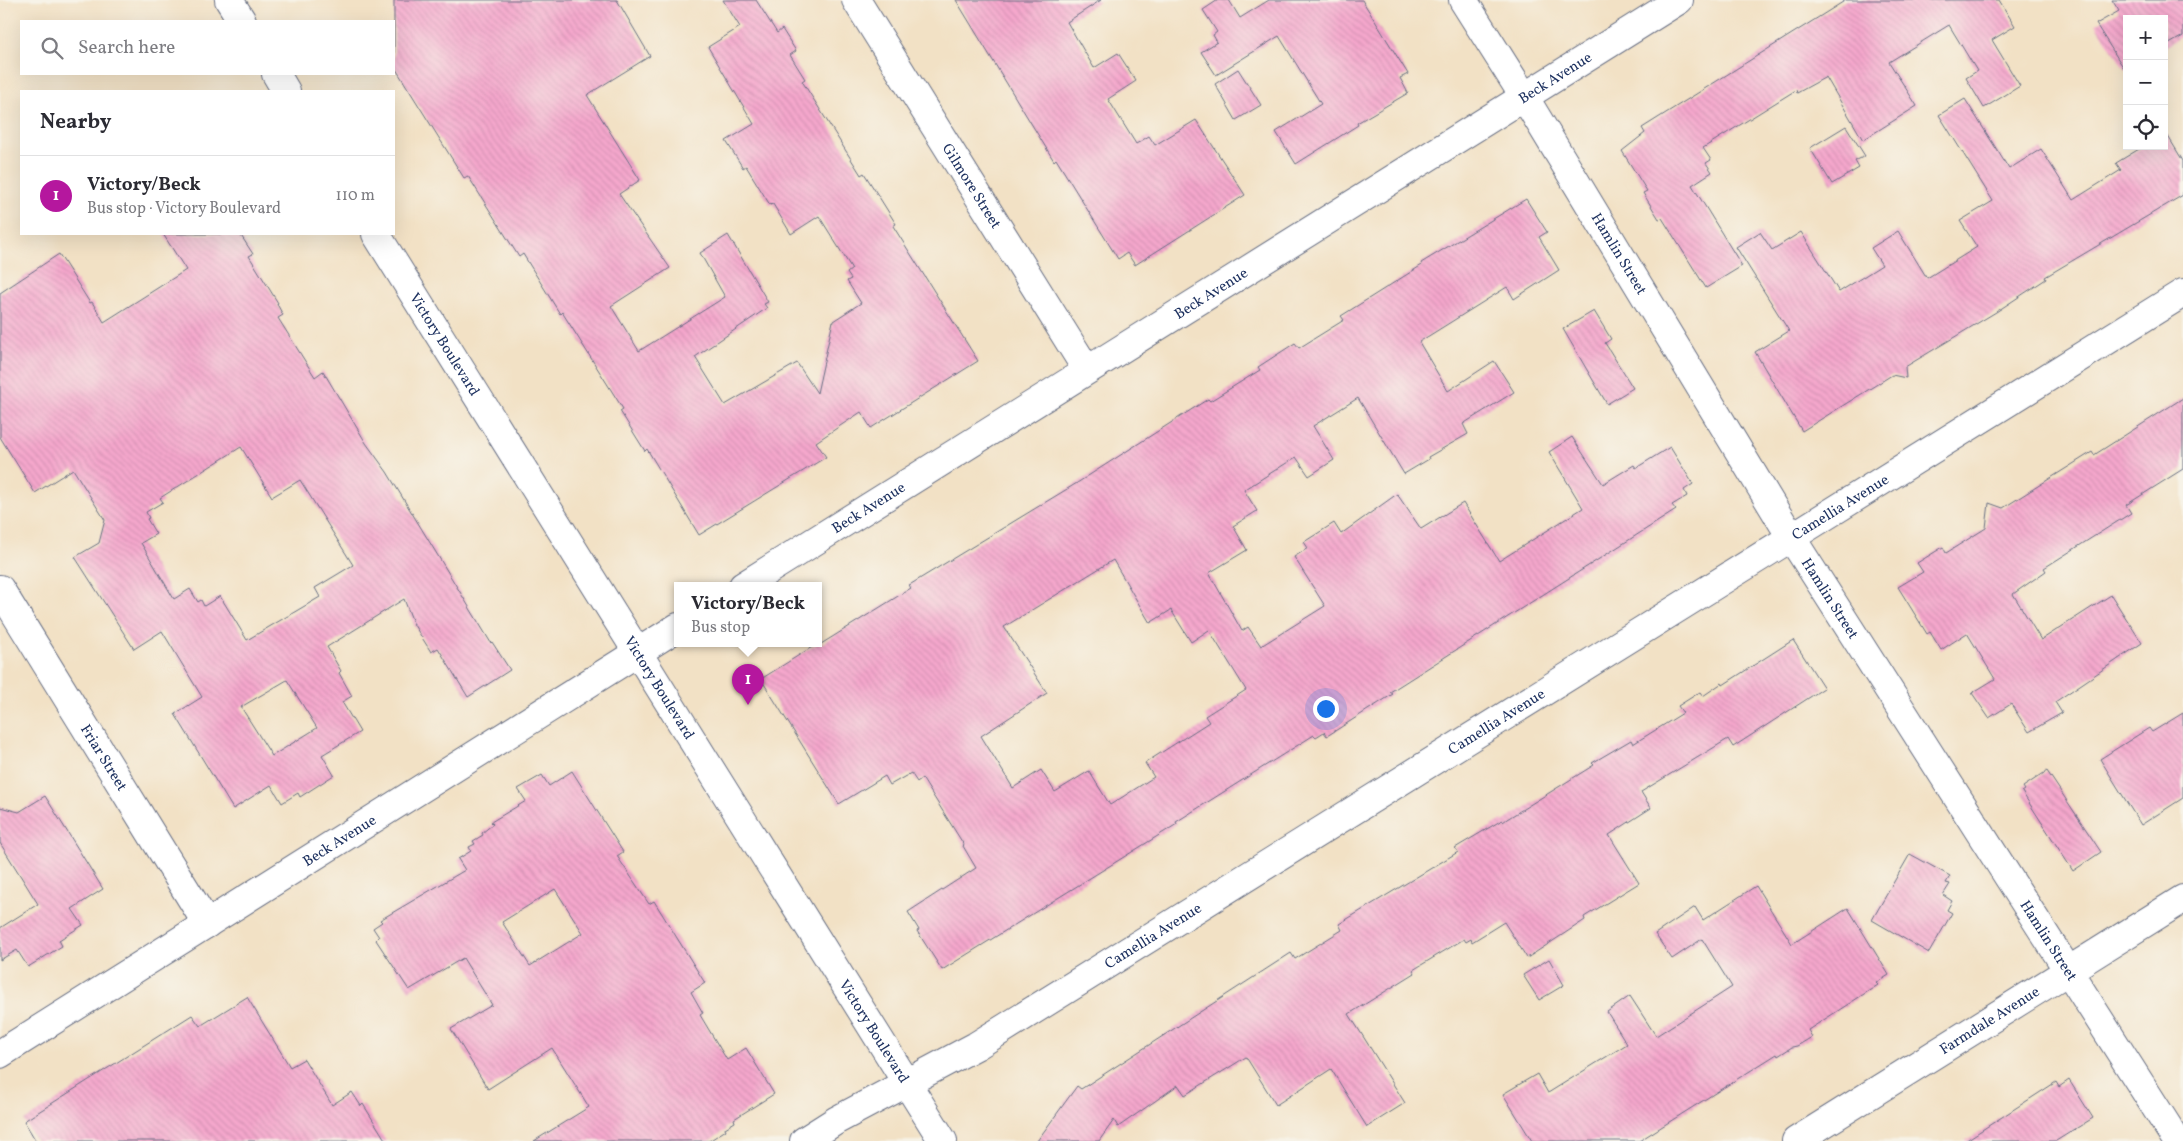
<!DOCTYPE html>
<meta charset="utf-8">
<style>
body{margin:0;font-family:Vollkorn,serif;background:#f2f2f3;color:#2b2b33}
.controls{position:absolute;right:15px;top:15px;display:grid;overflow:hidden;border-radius:0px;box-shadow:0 5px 20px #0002}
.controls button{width:45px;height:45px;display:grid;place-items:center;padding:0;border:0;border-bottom:1px solid #e1e1e2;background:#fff;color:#2b2b33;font:25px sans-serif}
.you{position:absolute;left:1325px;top:708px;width:18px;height:18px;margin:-12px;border:4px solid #fff;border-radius:50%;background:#1a73e8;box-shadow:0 0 0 8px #1a73e833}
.badge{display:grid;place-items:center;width:32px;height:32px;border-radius:50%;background:#b5179e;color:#fff;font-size:16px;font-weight:700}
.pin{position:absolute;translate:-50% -41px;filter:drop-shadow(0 1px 2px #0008)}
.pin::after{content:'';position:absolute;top:26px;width:18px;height:15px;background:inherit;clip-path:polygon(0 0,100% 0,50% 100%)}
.popup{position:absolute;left:674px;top:582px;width:148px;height:65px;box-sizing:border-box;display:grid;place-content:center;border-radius:0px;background:#fff;filter:drop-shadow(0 1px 4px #0005);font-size:16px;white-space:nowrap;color:#7c7c81}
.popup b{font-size:19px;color:#2b2b33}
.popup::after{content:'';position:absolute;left:50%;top:100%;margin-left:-10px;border:10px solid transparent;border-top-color:#fff}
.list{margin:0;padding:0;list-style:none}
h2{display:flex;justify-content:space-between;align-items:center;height:65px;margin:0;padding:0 20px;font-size:21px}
h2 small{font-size:16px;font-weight:400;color:#7c7c81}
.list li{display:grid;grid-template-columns:32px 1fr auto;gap:15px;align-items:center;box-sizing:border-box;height:80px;padding:0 20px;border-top:1px solid #e1e1e2}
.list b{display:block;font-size:19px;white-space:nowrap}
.list p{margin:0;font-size:16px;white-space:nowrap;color:#7c7c81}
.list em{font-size:16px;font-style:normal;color:#7c7c81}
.icon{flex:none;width:28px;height:28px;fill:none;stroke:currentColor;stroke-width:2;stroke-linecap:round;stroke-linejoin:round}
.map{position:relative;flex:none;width:2183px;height:1141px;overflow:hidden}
.search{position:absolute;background:#fff;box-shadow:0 5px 20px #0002;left:20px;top:20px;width:375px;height:55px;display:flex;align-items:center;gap:12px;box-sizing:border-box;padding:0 18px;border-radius:0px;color:#7c7c81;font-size:19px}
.panel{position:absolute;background:#fff;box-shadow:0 5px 20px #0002;left:20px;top:90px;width:375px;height:145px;border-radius:0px}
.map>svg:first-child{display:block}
</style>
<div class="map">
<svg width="2183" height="1141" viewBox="0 0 2183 1141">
<defs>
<pattern id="building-back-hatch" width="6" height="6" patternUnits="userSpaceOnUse" patternTransform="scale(1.25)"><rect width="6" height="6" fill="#f5a7cc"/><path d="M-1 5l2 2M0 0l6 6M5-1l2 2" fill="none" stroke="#d190b2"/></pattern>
</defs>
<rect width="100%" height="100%" fill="#f7f3e8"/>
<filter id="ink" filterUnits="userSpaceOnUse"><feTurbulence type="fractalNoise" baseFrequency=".02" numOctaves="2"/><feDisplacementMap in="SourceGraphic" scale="10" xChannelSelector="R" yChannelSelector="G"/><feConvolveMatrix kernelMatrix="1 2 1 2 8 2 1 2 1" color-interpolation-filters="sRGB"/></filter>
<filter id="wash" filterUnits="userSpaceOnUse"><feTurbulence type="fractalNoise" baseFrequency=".0096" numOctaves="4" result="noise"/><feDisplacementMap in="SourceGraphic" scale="20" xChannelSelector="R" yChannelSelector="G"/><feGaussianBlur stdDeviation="1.12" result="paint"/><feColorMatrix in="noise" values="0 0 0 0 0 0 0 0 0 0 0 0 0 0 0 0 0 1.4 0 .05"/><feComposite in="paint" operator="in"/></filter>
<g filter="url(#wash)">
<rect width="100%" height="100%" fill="#f2e1c5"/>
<g id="blocks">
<path fill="url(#building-back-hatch)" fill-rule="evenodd" d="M 394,0 L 617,0 L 650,56 L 587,95 L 640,180 L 619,194 L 670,268 L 611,306 L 639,351 L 725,297 L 700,253 L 728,235 L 768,302 L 764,304 L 767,308 L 695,357 L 725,405 L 797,363 L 817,393 L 833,321 L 861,303 L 847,281 L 851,279 L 847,273 L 852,269 L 819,216 L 791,234 L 773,204 L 770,205 L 746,166 L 743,168 L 726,141 L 754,124 L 708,47 L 740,27 L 723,0 L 756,0 L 777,33 L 782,29 L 796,51 L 790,55 L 805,79 L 802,81 L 861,175 L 864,173 L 896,224 L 893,226 L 978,361 L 871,428 L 861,412 L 816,442 L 826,457 L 699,535 L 647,449 L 645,451 L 620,411 L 623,409 L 562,312 L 560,314 L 523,254 L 519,257 L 468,176 L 464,178 L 394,66 Z
M 956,0 L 1101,0 L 1067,22 L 1094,68 L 1118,53 L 1136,81 L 1108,99 L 1136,144 L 1149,136 L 1155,145 L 1196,120 L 1245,195 L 1135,265 L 1127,253 L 1118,259 L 1056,159 L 1054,161 Z
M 1218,0 L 1229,0 L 1240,18 L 1269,0 L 1362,0 L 1408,74 L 1400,78 L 1408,93 L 1357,123 L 1358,125 L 1296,164 L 1276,132 L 1321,104 L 1279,36 L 1216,75 L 1201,52 L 1217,42 L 1213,35 L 1217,32 L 1203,10 Z
M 1846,0 L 1999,0 L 2015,26 L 1992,40 L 2020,86 L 1984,108 L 1966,78 L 1977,71 L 1949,25 L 1889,62 L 1917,106 L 1863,140 L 1826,77 L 1797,93 L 1796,90 L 1703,148 L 1711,160 L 1706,163 L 1712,172 L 1692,185 L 1742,266 L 1706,288 L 1662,218 L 1659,219 L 1643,193 L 1647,191 L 1622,151 L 1645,133 L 1642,128 Z
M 2112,0 L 2183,0 L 2183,36 L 2164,47 L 2164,19 L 2127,19 L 2127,69 L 2125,70 L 2096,24 L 2119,11 Z
M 1238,69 L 1261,105 L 1236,120 L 1215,84 Z
M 1965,99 L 2009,169 L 2041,149 L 2073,200 L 2121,170 L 2116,163 L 2144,146 L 2164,146 L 2166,133 L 2183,161 L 2183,195 L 2045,277 L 2046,279 L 1996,312 L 1905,367 L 1906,378 L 1892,375 L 1802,431 L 1755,352 L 1789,331 L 1736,247 L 1760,232 L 1772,250 L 1801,232 L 1839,292 L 1882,265 L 1871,248 L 1898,231 L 1927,278 L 1977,247 L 1960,221 L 1993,201 L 1939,115 Z
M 1846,126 L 1865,156 L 1855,161 L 1859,168 L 1832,184 L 1810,148 Z
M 1526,199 L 1547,232 L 1539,237 L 1559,270 L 1514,299 L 1507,287 L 1419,342 L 1448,391 L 1494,361 L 1514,392 L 1463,424 L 1468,434 L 1428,457 L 1429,459 L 1404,474 L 1358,398 L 1313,426 L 1334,460 L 1309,476 L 1296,457 L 1244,490 L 1257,511 L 1233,526 L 1247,550 L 1209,573 L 1242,631 L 1248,627 L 1261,646 L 1325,606 L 1294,557 L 1308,548 L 1304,542 L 1334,523 L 1341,534 L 1397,494 L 1421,529 L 1463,503 L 1499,561 L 1583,508 L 1549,452 L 1572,437 L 1603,484 L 1634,465 L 1636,468 L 1670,447 L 1693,484 L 1684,490 L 1687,496 L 1672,505 L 1676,510 L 1390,692 L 1393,694 L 1327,736 L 1324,732 L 1316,737 L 1314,735 L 1176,822 L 1177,824 L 942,970 L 917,931 L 919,930 L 908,912 L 976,868 L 963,846 L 964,845 L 922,778 L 917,782 L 911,773 L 890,785 L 885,776 L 839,804 L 761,679 L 820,642 L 821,644 L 911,588 L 909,585 L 911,584 L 1077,483 L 1208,399 L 1210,401 L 1260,370 L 1258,367 L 1295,343 L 1299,348 L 1344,320 L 1341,316 L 1422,265 L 1421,263 ZM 1113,560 L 1150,623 L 1171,610 L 1191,642 L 1209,630 L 1246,690 L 1205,716 L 1209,722 L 1145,763 L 1154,777 L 1110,805 L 1089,771 L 1055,792 L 1041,770 L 1013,788 L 981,736 L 1047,693 L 1004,627 Z
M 163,234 L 240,234 L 253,254 L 249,256 L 278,303 L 277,304 L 283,315 L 278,318 L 315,377 L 323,371 L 366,443 L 387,472 L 491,643 L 492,642 L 510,670 L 468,697 L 438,648 L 431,652 L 414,625 L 404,599 L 327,647 L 341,671 L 339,673 L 352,696 L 342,702 L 360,732 L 322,755 L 334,775 L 300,797 L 298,793 L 282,803 L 271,785 L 233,809 L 175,714 L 202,697 L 162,631 L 134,649 L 75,557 L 99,543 L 105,520 L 73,469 L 35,493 L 0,437 L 0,293 L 59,254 L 90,303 L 92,302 L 104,322 L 186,270 ZM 241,447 L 272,497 L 300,480 L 353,565 L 315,588 L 320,597 L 247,640 L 220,596 L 204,606 L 201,600 L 198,602 L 190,589 L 174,599 L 141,543 L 156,534 L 147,519 L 149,518 L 146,512 L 163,502 L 160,498 ZM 287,680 L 317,728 L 272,756 L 241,707 Z
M 1594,311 L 1611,339 L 1605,343 L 1633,388 L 1607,404 L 1563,329 Z
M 2183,398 L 2183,469 L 2126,505 L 2131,513 L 2044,568 L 2046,571 L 2013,594 L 2041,640 L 2111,595 L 2142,643 L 2055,702 L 2062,713 L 2029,732 L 2011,704 L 1989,718 L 1972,693 L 1995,679 L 1967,633 L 1941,650 L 1930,632 L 1927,634 L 1898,587 L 1923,572 L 1917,563 L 1943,547 L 1946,553 L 1986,528 L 1989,503 L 2003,508 L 2092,452 L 2094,455 Z
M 1793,640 L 1824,688 L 1733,747 L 1728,739 L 1641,792 L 1651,808 L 1609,835 L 1639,883 L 1584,917 L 1585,920 L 1527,958 L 1504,922 L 1472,942 L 1471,939 L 1466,942 L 1464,939 L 1413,970 L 1415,973 L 1349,1014 L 1405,1103 L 1367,1127 L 1331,1069 L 1276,1105 L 1246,1057 L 1185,1095 L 1178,1085 L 1118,1127 L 1114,1120 L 1099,1141 L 1037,1141 L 1077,1086 L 1081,1089 L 1291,953 L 1295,959 L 1342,930 L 1339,924 L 1458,852 L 1455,848 L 1502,820 L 1503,822 L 1507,819 L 1594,765 L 1592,763 L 1631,740 L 1633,744 L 1683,713 L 1678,706 L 1700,692 L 1703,696 L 1722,683 L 1723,685 Z
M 2183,713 L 2183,798 L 2141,825 L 2100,759 L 2149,728 L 2152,732 Z
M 572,771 L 623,852 L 617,856 L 649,904 L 654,901 L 705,983 L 691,992 L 703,1013 L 700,1015 L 727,1060 L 746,1048 L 774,1094 L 734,1119 L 735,1122 L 725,1128 L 726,1130 L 709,1141 L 534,1141 L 589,1107 L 552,1048 L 488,1089 L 451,1029 L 492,1005 L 463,958 L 409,990 L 376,940 L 379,937 L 373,928 L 382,922 L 380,920 L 465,870 L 458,859 L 471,851 L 469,847 L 475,844 L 473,841 L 483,835 L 482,833 L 493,824 L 491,822 L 526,801 L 518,789 L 542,775 L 549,786 ZM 555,889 L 583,933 L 530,966 L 502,922 Z
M 2047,771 L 2101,852 L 2073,871 L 2022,792 L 2025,790 L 2023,787 Z
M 45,796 L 103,889 L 72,909 L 83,925 L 59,940 L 62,946 L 28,967 L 17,950 L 0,960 L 0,928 L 38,904 L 0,843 L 0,807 L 19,812 Z
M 1910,854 L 1950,876 L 1946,883 L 1950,884 L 1943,895 L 1952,901 L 1947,910 L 1952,913 L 1929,953 L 1872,920 Z
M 1756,886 L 1792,944 L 1848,908 L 1889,975 L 1876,983 L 1878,985 L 1808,1030 L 1812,1037 L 1797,1046 L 1792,1047 L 1778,1056 L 1777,1054 L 1639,1141 L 1532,1141 L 1503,1094 L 1537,1074 L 1548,1093 L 1627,1044 L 1607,1012 L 1630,996 L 1656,1036 L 1732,987 L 1702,939 L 1672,959 L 1655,934 L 1695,907 L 1703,920 Z
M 1549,959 L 1564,985 L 1539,1000 L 1523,975 Z
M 247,997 L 290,1067 L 304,1059 L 332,1105 L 352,1092 L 361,1106 L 363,1104 L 386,1141 L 36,1141 L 24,1121 L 192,1015 L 200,1026 Z
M 2069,1080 L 2093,1118 L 2056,1141 L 1965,1141 L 2056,1082 L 2059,1087 Z"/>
</g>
</g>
<g filter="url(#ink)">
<use href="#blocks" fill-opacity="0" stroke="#666d82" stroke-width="1"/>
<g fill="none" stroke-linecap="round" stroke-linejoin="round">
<g stroke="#666d82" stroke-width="30">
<g id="street">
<path id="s1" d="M 856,0 L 1087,370"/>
<path id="s2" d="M 1463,0 L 1525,98 L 1791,537 L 2177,1141"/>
<path id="s3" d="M 743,586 L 1679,0"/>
<path id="s4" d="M 0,589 L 207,924"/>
<path id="s5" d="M 0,1054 L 678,627"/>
<path id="s6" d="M 804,1141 L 837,1120 L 976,1046 L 2183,293"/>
<path id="s7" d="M 1796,1141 L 2183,899"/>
</g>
</g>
<g stroke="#666d82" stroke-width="30">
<g id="secondary">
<path d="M 229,0 L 242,21"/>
<path d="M 276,74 L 286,91"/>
<path id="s8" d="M 376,234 L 943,1141"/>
</g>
</g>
<use href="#street" stroke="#fff" stroke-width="28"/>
<use href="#secondary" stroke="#fff" stroke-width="28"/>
</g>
</g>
<g text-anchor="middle" stroke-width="4" stroke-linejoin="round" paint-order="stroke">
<g font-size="15" fill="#1b2f5e" stroke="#f7f3e8">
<text dy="5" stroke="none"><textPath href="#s3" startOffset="958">Beck Avenue</textPath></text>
<text dy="5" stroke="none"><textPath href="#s1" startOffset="219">Gilmore Street</textPath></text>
<text dy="5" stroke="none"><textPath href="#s2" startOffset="298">Hamlin Street</textPath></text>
<text dy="5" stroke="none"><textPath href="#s3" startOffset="552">Beck Avenue</textPath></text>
<text dy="5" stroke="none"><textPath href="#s8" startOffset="130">Victory Boulevard</textPath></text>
<text dy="5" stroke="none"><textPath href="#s6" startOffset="1215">Camellia Avenue</textPath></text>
<text dy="5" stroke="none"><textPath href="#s3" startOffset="148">Beck Avenue</textPath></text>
<text dy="5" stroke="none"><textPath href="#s2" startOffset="702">Hamlin Street</textPath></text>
<text dy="5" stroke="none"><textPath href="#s8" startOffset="535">Victory Boulevard</textPath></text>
<text dy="5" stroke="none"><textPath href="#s6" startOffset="810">Camellia Avenue</textPath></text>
<text dy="5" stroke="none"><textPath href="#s4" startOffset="198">Friar Street</textPath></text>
<text dy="5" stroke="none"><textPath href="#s5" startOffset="401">Beck Avenue</textPath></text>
<text dy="5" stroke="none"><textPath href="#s6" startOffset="405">Camellia Avenue</textPath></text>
<text dy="5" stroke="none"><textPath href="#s2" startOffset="1108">Hamlin Street</textPath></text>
<text dy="5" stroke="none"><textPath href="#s7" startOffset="228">Farmdale Avenue</textPath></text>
<text dy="5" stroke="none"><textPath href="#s8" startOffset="940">Victory Boulevard</textPath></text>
</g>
</g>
</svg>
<div class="controls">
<button>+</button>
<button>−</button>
<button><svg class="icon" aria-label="locate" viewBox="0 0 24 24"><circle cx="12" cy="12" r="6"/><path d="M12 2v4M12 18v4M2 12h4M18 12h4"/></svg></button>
</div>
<div class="you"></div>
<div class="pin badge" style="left:748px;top:705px">1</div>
<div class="popup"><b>Victory/Beck</b>Bus stop</div>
<div class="search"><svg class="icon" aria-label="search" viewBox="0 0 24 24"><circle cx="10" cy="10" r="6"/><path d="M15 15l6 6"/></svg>Search here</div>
<section class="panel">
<h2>Nearby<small></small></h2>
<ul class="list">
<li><span class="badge">1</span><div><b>Victory/Beck</b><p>Bus stop · Victory Boulevard</p></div><em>110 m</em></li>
</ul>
</section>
</div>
